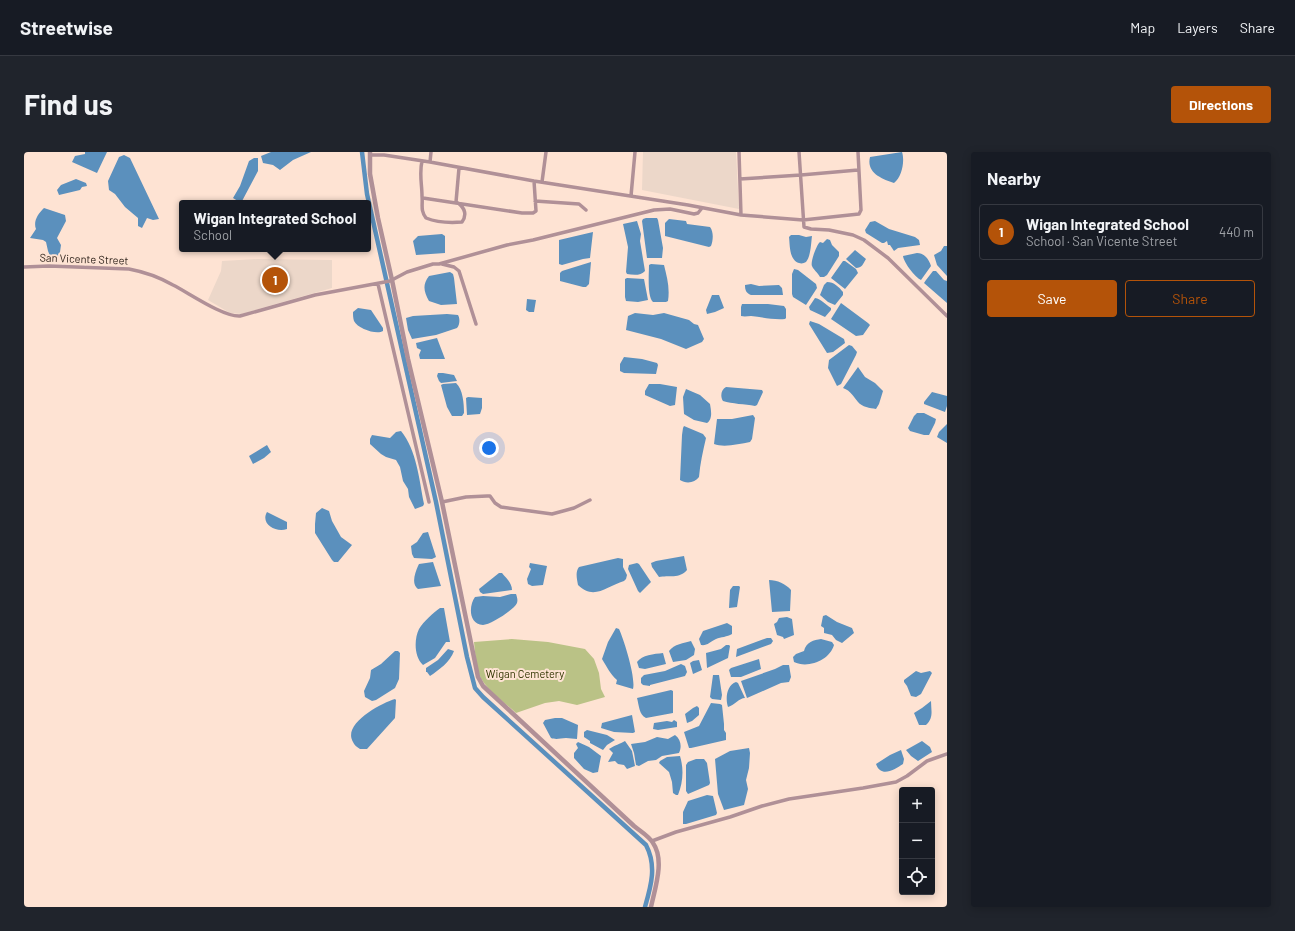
<!DOCTYPE html>
<meta charset="utf-8">
<style>
body{margin:0;font-family:Barlow,sans-serif;background:#20242c;color:#f1f3f6}
.controls{position:absolute;right:12px;bottom:12px;display:grid;overflow:hidden;border-radius:4px;box-shadow:0 2px 10px #0003}
.controls button{width:36px;height:36px;display:grid;place-items:center;padding:0;border:0;border-bottom:1px solid #363941;background:#171b24;color:#f1f3f6;font:20px sans-serif}
.you{position:absolute;left:465px;top:296px;width:14px;height:14px;margin:-10px;border:3px solid #fff;border-radius:50%;background:#1a73e8;box-shadow:0 0 0 6px #1a73e833}
.badge{display:grid;place-items:center;width:26px;height:26px;border-radius:50%;background:#b45309;color:#fff;font-size:13px;font-weight:700}
.pin{position:absolute;translate:-50% -50%;border:2px solid #fff;box-shadow:0 1px 4px #0006}
.popup{position:absolute;left:155px;top:48px;width:192px;height:52px;box-sizing:border-box;display:grid;place-content:center;border-radius:4px;background:#171b24;filter:drop-shadow(0 1px 3px #0005);font-size:13px;white-space:nowrap;color:#9ea1a6}
.popup b{font-size:15px;color:#f1f3f6}
.popup::after{content:'';position:absolute;left:50%;top:100%;margin-left:-8px;border:8px solid transparent;border-top-color:#171b24}
.list{margin:0;padding:0;list-style:none}
h2{display:flex;justify-content:space-between;align-items:center;height:52px;margin:0;padding:0 16px;font-size:17px}
h2 small{font-size:13px;font-weight:400;color:#9ea1a6}
.list li{display:grid;grid-template-columns:26px 1fr auto;gap:12px;align-items:center;box-sizing:border-box;height:56px;margin:0 8px 8px;padding:0 8px;border:1px solid #363941;border-radius:4px}
.list b{display:block;font-size:15px;white-space:nowrap}
.list p{margin:0;font-size:13px;white-space:nowrap;color:#9ea1a6}
.list em{font-size:13px;font-style:normal;color:#9ea1a6}
.actions{display:flex;gap:8px;padding:12px 16px}
.actions a{flex:1;padding:9px 0;border:1px solid #b45309;border-radius:4px;text-align:center;font-size:14px;color:#b45309}
.actions .main{background:#b45309;color:#fff}
.icon{flex:none;width:22px;height:22px;fill:none;stroke:currentColor;stroke-width:2;stroke-linecap:round;stroke-linejoin:round}
.map{position:relative;flex:none;width:923px;height:755px;overflow:hidden;border-radius:4px}
header{display:flex;align-items:center;gap:24px;box-sizing:border-box;height:56px;padding:0 20px;background:#171b24;border-bottom:1px solid #363941}
header strong{font-size:19px}
nav{display:flex;gap:22px;margin-inline-start:auto;font-size:14px}
.intro{display:flex;align-items:center;justify-content:space-between;box-sizing:border-box;height:96px;padding:0 24px}
h1{margin:0;font-size:28px}
.button{padding:10px 18px;border-radius:4px;background:#b45309;color:#fff;font-size:14px;font-weight:700}
main{display:flex;gap:24px;padding:0 24px}
aside{flex:1;background:#171b24;border-radius:4px;box-shadow:0 2px 10px #0003}
.map>svg:first-child{display:block}
</style>
<header>
<strong>Streetwise</strong>
<nav><a>Map</a><a>Layers</a><a>Share</a></nav>
</header>
<div class="intro"><h1>Find us</h1><a class="button">Directions</a></div>
<main>
<div class="map">
<svg width="923" height="755" viewBox="0 0 923 755">
<rect width="100%" height="100%" fill="#fee3d3"/>
<path fill="#ecd7c9" d="M 619,0 L 712,0 L 715,57 L 618,38 Z
M 234,107 L 308,108 L 308,136 L 217,162 L 206,161 L 184,148 L 197,119 L 198,109 Z"/>
<path fill="#bac286" d="M 488,487 L 524,490 L 561,497 L 570,507 L 575,521 L 577,537 L 581,545 L 553,553 L 535,549 L 521,551 L 492,561 C 481,551 460,536 455,522 C 452,512 451,501 450,490 Z"/>
<path fill="#5b90bd" d="M 61,0 L 83,0 L 73,21 L 48,10 L 51,4 L 61,2 Z
M 247,0 L 287,0 L 269,8 L 256,18 L 249,13 L 239,11 L 237,4 Z
M 878,0 C 881,9 878,25 870,31 C 858,27 842,21 846,5 Z
M 100,3 L 106,6 L 135,67 L 129,68 L 123,66 L 118,76 L 114,74 L 114,66 L 101,55 L 91,42 L 85,38 L 84,29 L 95,5 Z
M 230,6 L 234,6 L 234,19 L 217,51 L 209,46 L 216,34 L 225,9 Z
M 52,27 L 62,31 L 63,34 L 58,35 L 56,38 L 35,43 L 33,38 L 37,33 Z
M 20,56 L 41,63 L 42,69 L 33,86 L 37,93 L 36,100 L 31,109 L 28,109 L 24,99 L 22,90 L 19,88 L 6,86 L 12,77 C 9,69 14,62 20,56 Z
M 622,66 L 633,66 L 634,68 L 639,96 L 638,106 L 623,106 L 618,69 L 619,67 Z
M 645,67 L 662,69 L 663,72 L 686,75 C 690,80 689,89 687,94 L 685,95 L 641,84 L 641,71 Z
M 613,69 L 617,82 L 616,89 L 621,119 C 617,124 609,123 603,122 L 602,120 L 604,95 L 599,72 Z
M 851,69 L 865,77 L 891,85 L 895,88 L 896,93 L 874,96 L 870,99 L 866,93 L 864,93 L 863,89 L 860,91 L 858,91 L 842,81 L 841,78 L 846,70 Z
M 569,80 L 566,106 L 559,107 L 538,113 L 535,112 L 535,88 Z
M 418,82 L 421,84 L 421,101 L 392,103 L 389,89 L 394,84 Z
M 767,83 L 775,83 L 782,85 L 788,84 C 787,91 787,104 782,110 C 780,111 778,112 775,111 C 765,108 766,93 765,85 Z
M 803,87 L 806,88 L 808,93 L 815,100 L 815,104 L 803,123 L 800,125 L 796,125 C 794,121 789,117 788,114 C 786,110 793,92 796,90 L 799,91 Z
M 920,94 L 923,94 L 923,124 L 913,113 L 910,103 L 917,99 Z
M 831,98 L 842,107 C 839,112 838,116 832,116 L 822,107 Z
M 893,101 C 900,101 905,107 907,114 L 897,128 C 891,125 880,111 879,104 Z
M 819,109 L 821,109 L 832,117 L 834,121 L 821,137 L 807,126 Z
M 567,110 L 565,132 L 562,135 L 559,135 L 536,129 L 536,121 L 538,119 Z
M 627,112 L 640,113 C 643,125 646,136 644,149 L 642,150 L 629,150 C 623,144 625,122 625,113 Z
M 770,117 L 774,118 L 792,132 L 793,136 L 782,153 L 769,145 L 768,142 L 768,122 Z
M 909,119 L 912,119 L 920,128 L 923,129 L 923,151 L 900,131 L 902,128 Z
M 426,120 L 429,122 L 430,126 L 433,152 L 417,153 L 405,149 C 400,140 398,133 405,124 Z
M 603,126 L 620,127 L 624,148 L 614,150 L 602,149 L 601,145 L 601,127 Z
M 803,130 C 810,130 815,135 819,140 L 819,143 L 811,153 L 804,150 L 796,143 L 800,133 Z
M 727,132 L 735,134 L 755,133 L 758,136 L 759,143 L 727,143 C 722,141 721,138 721,133 Z
M 688,143 L 695,143 L 700,156 L 691,160 L 683,162 L 682,158 Z
M 791,146 C 797,147 802,153 807,156 L 807,158 L 801,165 L 786,158 L 785,155 Z
M 503,147 L 512,148 L 510,160 L 505,160 L 502,158 Z
M 817,151 L 844,171 L 846,173 L 839,183 L 832,184 L 807,167 Z
M 718,152 L 744,152 L 760,154 L 762,157 L 762,166 L 761,167 C 749,168 738,165 727,164 C 724,164 721,165 717,164 L 717,155 Z
M 334,156 L 347,158 L 359,176 L 359,179 C 353,183 334,177 330,169 C 329,166 329,163 329,160 Z
M 611,161 L 629,163 L 640,161 L 665,168 L 670,172 L 674,173 L 680,187 L 678,190 L 662,197 L 637,187 L 602,178 L 604,164 Z
M 423,162 L 434,163 C 436,166 436,173 433,176 L 412,183 L 388,187 L 384,178 L 382,166 L 389,164 Z
M 786,169 L 795,172 L 820,187 L 821,191 L 809,200 L 803,201 L 785,172 Z
M 413,186 L 421,207 L 396,207 L 395,203 L 397,198 L 393,196 L 392,191 Z
M 825,193 L 828,194 L 833,200 L 832,203 L 817,232 L 813,234 L 804,216 L 805,208 Z
M 600,205 L 618,207 L 633,211 L 634,213 L 632,222 L 600,221 L 596,219 L 596,212 Z
M 834,215 L 841,225 L 851,231 L 859,239 L 855,252 L 852,257 C 846,256 838,255 834,250 C 829,244 827,239 819,236 Z
M 414,221 L 419,221 L 430,223 L 433,229 L 417,231 L 415,229 L 413,224 Z
M 432,231 C 439,237 440,252 440,261 L 438,264 L 428,264 L 423,255 L 417,233 L 419,232 Z
M 625,232 L 636,232 L 653,235 L 651,253 L 646,254 L 621,243 L 621,239 Z
M 702,235 L 738,238 L 739,240 L 733,253 L 731,254 C 721,252 708,252 699,249 C 696,244 697,238 702,235 Z
M 662,237 L 676,243 L 686,252 C 687,258 689,267 683,271 L 670,268 L 660,262 L 659,245 Z
M 908,240 L 923,244 L 923,254 L 921,260 L 900,252 L 900,250 Z
M 444,245 L 458,246 L 458,256 L 456,262 L 443,263 L 442,246 Z
M 893,261 L 900,261 L 912,267 L 911,271 L 905,283 L 900,283 L 886,279 L 884,276 L 890,264 Z
M 729,263 L 731,266 L 728,287 L 726,290 C 715,292 700,296 690,292 L 693,267 L 708,267 Z
M 923,272 L 923,291 L 913,285 L 915,280 Z
M 660,274 L 679,282 L 682,286 C 679,299 676,312 675,325 C 671,331 662,332 656,328 L 658,283 L 659,276 Z
M 377,279 C 393,299 395,327 400,352 L 399,354 L 391,357 L 385,345 L 384,337 L 379,329 L 376,315 L 372,308 L 362,305 L 357,302 L 346,292 L 346,287 L 348,283 L 366,286 L 372,280 Z
M 243,293 L 247,300 L 240,306 L 229,312 L 225,304 Z
M 298,356 L 305,359 L 308,369 L 317,385 L 328,393 L 314,410 L 310,410 L 308,408 L 291,381 L 291,372 L 292,361 Z
M 243,360 L 263,370 L 263,377 C 252,381 236,372 243,360 Z
M 404,380 L 412,405 L 408,407 L 390,406 L 388,402 L 387,394 L 393,390 L 399,381 Z
M 660,404 L 663,418 C 656,427 644,423 635,425 L 628,415 L 627,411 L 632,409 Z
M 594,406 L 599,407 L 599,415 L 603,423 L 602,427 L 600,429 C 583,434 570,449 554,433 C 553,427 551,420 555,415 Z
M 409,410 L 417,434 L 394,437 C 387,432 391,421 394,414 L 395,412 Z
M 506,411 L 523,414 L 519,433 L 508,434 L 504,432 L 503,427 L 507,417 L 505,415 Z
M 613,411 L 615,412 L 627,430 L 616,441 L 614,439 L 604,417 L 605,413 Z
M 475,421 L 478,421 C 482,426 488,431 488,438 L 459,442 L 456,440 L 455,437 Z
M 745,428 C 753,428 762,432 767,438 L 766,459 L 748,460 Z
M 709,434 L 715,434 L 716,435 L 713,455 L 705,456 L 706,438 Z
M 487,442 L 492,442 C 493,445 494,448 493,451 C 490,458 466,473 459,473 C 444,472 445,453 451,445 L 459,444 L 476,445 Z
M 416,456 L 420,456 L 426,490 L 422,490 L 411,506 L 399,513 C 390,505 390,487 395,477 C 400,469 409,461 416,456 Z
M 802,463 L 813,470 L 828,476 L 830,481 L 818,491 L 812,488 L 808,483 L 800,481 L 800,476 L 797,474 L 799,464 Z
M 763,465 L 768,467 L 770,483 L 760,487 L 759,485 L 753,483 L 750,472 L 753,470 L 755,466 Z
M 703,471 L 708,474 L 708,482 C 703,485 697,485 692,487 C 686,490 683,494 677,493 L 675,487 L 679,479 Z
M 592,476 L 595,477 C 600,488 612,526 609,537 L 592,532 L 593,528 C 586,522 583,515 578,507 L 584,490 Z
M 743,486 L 747,486 L 749,489 L 747,492 L 712,505 L 713,497 Z
M 797,487 L 808,490 L 810,493 C 806,508 784,517 770,510 L 769,505 L 772,502 L 780,499 C 782,490 790,488 797,487 Z
M 667,489 L 671,497 L 670,503 L 662,508 L 649,510 L 645,499 C 650,492 660,491 667,489 Z
M 702,493 L 705,493 L 706,494 L 704,506 L 683,516 L 682,501 L 697,497 Z
M 424,497 L 430,499 C 426,510 415,518 406,524 L 403,520 L 402,520 L 402,516 L 414,508 Z
M 371,499 L 374,499 L 376,501 L 375,527 L 371,536 L 352,548 L 348,549 L 341,545 L 340,539 L 346,526 L 347,518 L 357,512 Z
M 639,501 L 642,512 L 621,517 L 615,516 L 613,510 C 618,503 630,502 639,501 Z
M 735,507 L 737,517 L 717,525 L 707,525 L 705,518 L 707,516 Z
M 675,508 L 678,518 L 669,522 L 666,511 L 669,509 Z
M 657,512 L 661,514 L 663,520 L 661,524 L 626,533 L 626,534 L 619,533 L 617,531 L 617,526 L 620,523 L 641,519 Z
M 759,513 L 765,513 L 767,525 L 765,530 L 757,531 L 723,546 L 717,529 L 751,517 Z
M 892,519 L 897,521 L 906,519 L 908,521 L 897,542 L 892,545 L 887,544 L 883,534 L 880,530 L 880,528 Z
M 689,523 L 695,523 L 698,543 L 697,548 L 688,547 L 686,545 Z
M 712,530 L 714,531 L 721,546 C 715,546 711,553 704,555 C 701,546 703,533 712,530 Z
M 647,538 L 649,539 L 649,561 L 622,566 C 615,563 615,553 613,546 Z
M 371,547 L 372,548 L 371,566 L 343,597 L 336,597 C 333,595 330,593 329,590 C 318,572 357,551 371,547 Z
M 907,549 C 907,558 910,566 902,573 L 895,573 L 890,561 L 898,556 Z
M 687,551 L 696,552 L 698,553 L 700,572 L 700,578 L 702,581 L 702,588 L 667,596 L 665,596 L 660,580 L 675,574 Z
M 673,554 L 675,556 L 675,563 L 668,569 L 663,571 L 661,562 L 669,556 Z
M 608,563 L 611,580 L 609,581 L 590,580 L 577,576 L 578,571 Z
M 531,566 L 538,566 L 554,573 L 553,587 C 549,587 546,586 542,586 C 536,586 533,588 527,586 L 519,571 L 521,568 Z
M 650,568 L 653,570 L 653,575 L 634,578 L 629,577 L 630,571 L 643,569 L 648,570 Z
M 563,578 L 583,583 L 591,588 L 583,593 L 579,598 L 566,591 L 566,589 L 560,585 L 560,580 Z
M 651,583 C 657,587 658,595 655,601 L 638,604 L 632,608 L 624,609 L 615,614 L 612,613 L 610,601 L 607,592 L 621,590 L 633,585 L 644,587 Z
M 601,589 L 608,599 L 611,614 L 603,617 L 600,613 L 594,612 L 591,609 L 584,610 L 589,601 L 585,597 C 591,593 596,592 601,589 Z
M 898,589 L 906,595 L 908,600 L 894,609 L 887,604 L 882,598 Z
M 554,590 L 565,595 L 577,604 L 574,620 L 569,621 L 560,617 L 550,606 L 550,601 L 554,596 L 552,592 Z
M 725,596 L 726,601 L 725,616 L 722,628 L 724,637 L 720,653 L 700,658 L 694,642 L 691,607 L 706,599 Z
M 877,598 L 880,607 L 879,612 C 870,618 857,626 852,612 L 866,603 Z
M 656,604 C 660,617 659,631 654,643 L 652,643 L 649,641 L 648,630 L 645,620 L 635,611 L 636,609 L 643,605 Z
M 672,607 L 680,607 L 683,611 L 686,631 L 685,633 L 664,642 L 662,639 L 662,613 L 664,610 Z
M 683,643 L 689,644 L 693,661 L 692,663 L 662,672 L 659,672 L 659,660 L 664,649 Z"/>
<g fill="none" stroke-linecap="round" stroke-linejoin="round">
<path stroke="#5b90bd" stroke-width="4.5" d="M 338,0 L 343,42 L 412,350 L 443,505 L 451,536 L 459,545 L 622,693 C 633,714 627,734 621,755"/>
<path stroke="#b09097" stroke-width="3.5" d="M 715,0 L 717,63
M 775,0 L 780,75 L 787,77 L 805,78 L 829,83 L 840,88 L 864,106 L 923,164
M 346,3 L 360,3 L 406,10 L 510,29 L 664,53 L 717,63 L 779,68 L 835,62 L 837,58 L 834,0
M 398,9 C 395,22 398,32 398,44 C 399,53 396,58 402,66 C 412,70 426,71 438,70 C 443,63 441,56 434,51
M 406,10 L 407,0
M 716,27 L 777,23 L 834,18
M 518,30 L 522,0
M 607,44 L 611,0
M 399,46 L 498,61 L 509,61 L 512,59 L 510,29
M 511,49 L 555,52 L 562,58
M 432,50 L 435,16
M 418,112 L 430,115 L 435,119 L 452,172
M 0,115 L 25,114 L 105,117 C 121,120 135,125 149,133 C 165,141 199,165 216,164 L 291,143 L 366,129 L 383,120 L 409,112 L 415,112 L 483,93 L 509,88 L 630,58 L 646,57 L 670,62 L 674,61 L 678,56
M 354,132 L 405,350
M 418,350 L 442,345 L 463,344 L 466,344 L 471,351 L 477,355 L 528,362 L 550,356 L 566,348
M 628,689 L 652,680 L 706,665 L 738,654 L 765,647 L 839,636 L 872,630 L 883,624 L 903,609 L 923,602"/>
<path stroke="#b09097" stroke-width="4.5" d="M 346,0 L 346,22 L 354,66 L 368,128 L 384,207 L 418,350 L 454,525 L 459,534 L 610,674 C 616,679 625,684 629,691 C 641,708 631,736 627,755"/>
</g>
<g text-anchor="middle" stroke-width="4" stroke-linejoin="round" paint-order="stroke">
<g font-size="11" fill="#30241c" stroke="#fee3d3">
<text transform="translate(60 107) rotate(2)" y="4">San Vicente Street</text>
</g>
<g font-size="11" fill="#303500" stroke="#fee3d3">
<text x="501" y="526">Wigan Cemetery</text>
</g>
</g>
</svg>
<div class="controls">
<button>+</button>
<button>−</button>
<button><svg class="icon" aria-label="locate" viewBox="0 0 24 24"><circle cx="12" cy="12" r="6"/><path d="M12 2v4M12 18v4M2 12h4M18 12h4"/></svg></button>
</div>
<div class="you"></div>
<div class="pin badge" style="left:251px;top:128px">1</div>
<div class="popup"><b>Wigan Integrated School</b>School</div>
</div>
<aside>
<h2>Nearby<small></small></h2>
<ul class="list">
<li><span class="badge">1</span><div><b>Wigan Integrated School</b><p>School · San Vicente Street</p></div><em>440 m</em></li>
</ul>
<div class="actions"><a class="main">Save</a><a>Share</a></div>
</aside>
</main>
